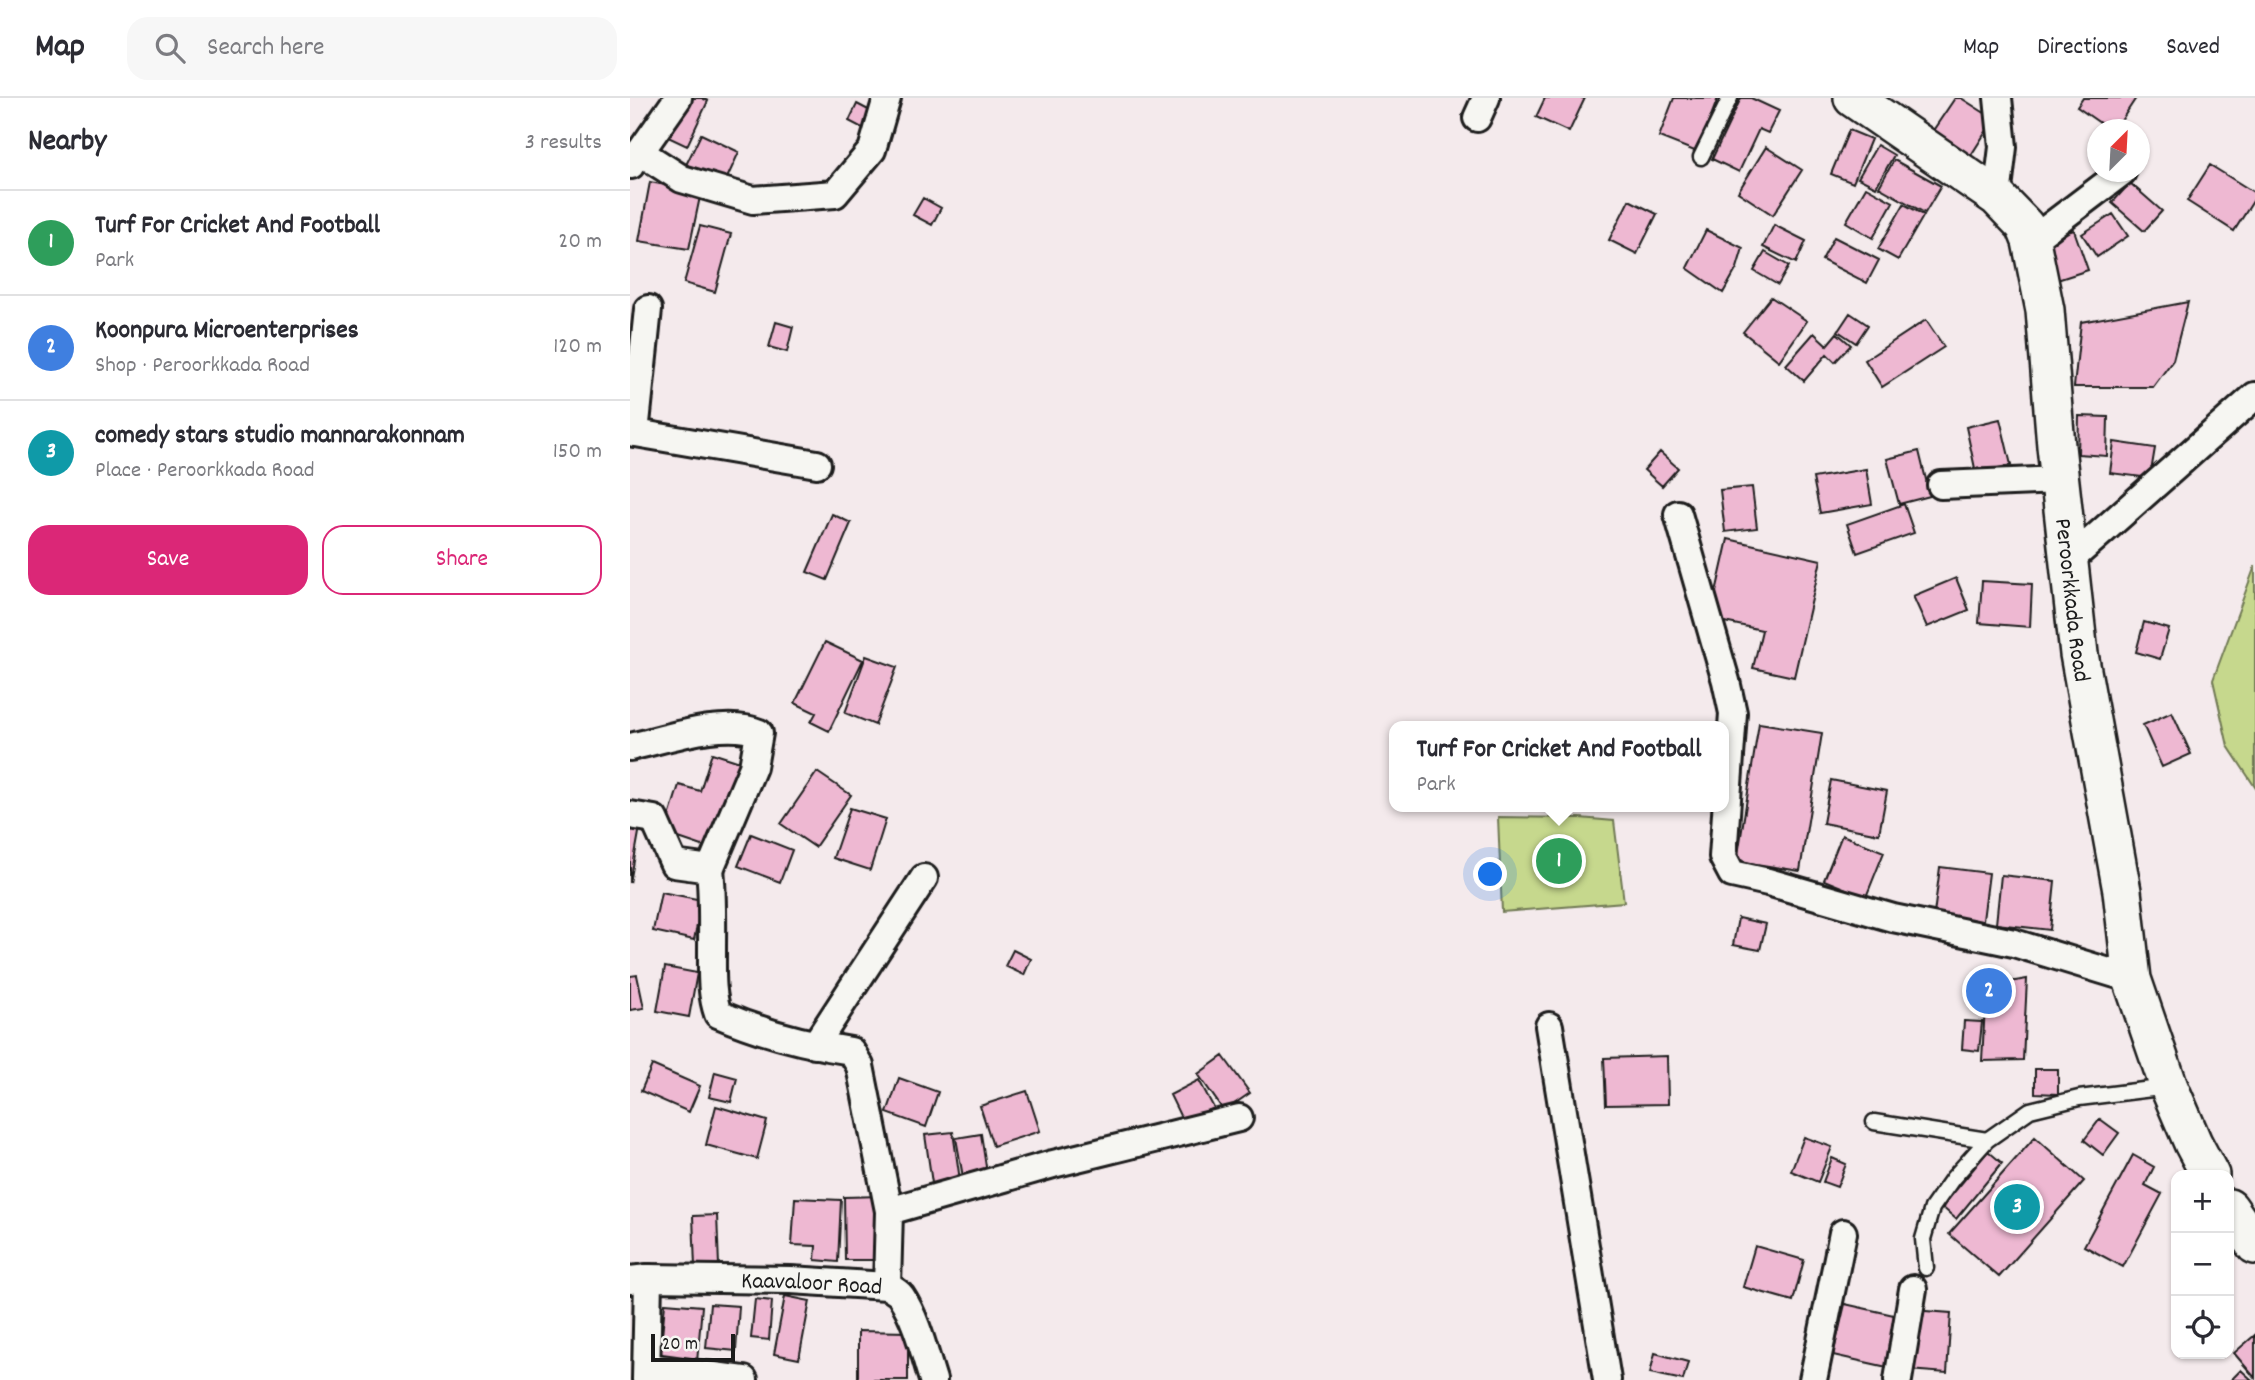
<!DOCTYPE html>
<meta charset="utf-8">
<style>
body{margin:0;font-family:Dekko,sans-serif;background:#f7f7f7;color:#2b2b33}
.controls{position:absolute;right:21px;bottom:21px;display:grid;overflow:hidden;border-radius:14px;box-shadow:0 2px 5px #0004}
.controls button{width:63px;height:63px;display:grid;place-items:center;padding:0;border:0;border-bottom:2px solid #e1e1e2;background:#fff;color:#2b2b33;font:35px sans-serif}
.compass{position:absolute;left:1457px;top:21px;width:63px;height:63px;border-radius:50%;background:#fff;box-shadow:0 2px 5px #0004;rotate:24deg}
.scale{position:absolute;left:21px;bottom:18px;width:84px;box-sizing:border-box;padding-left:7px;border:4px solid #1c1c1c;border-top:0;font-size:19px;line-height:24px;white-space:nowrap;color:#1c1c1c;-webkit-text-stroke:5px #f6f6f2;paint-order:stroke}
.you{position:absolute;left:861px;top:777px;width:24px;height:24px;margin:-18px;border:5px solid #fff;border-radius:50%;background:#1a73e8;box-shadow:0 0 0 10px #1a73e833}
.badge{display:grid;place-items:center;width:46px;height:46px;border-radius:50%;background:#db2777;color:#fff;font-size:23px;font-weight:700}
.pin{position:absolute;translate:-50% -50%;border:4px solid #fff;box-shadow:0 2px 7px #0006}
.popup{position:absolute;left:759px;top:623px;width:340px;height:91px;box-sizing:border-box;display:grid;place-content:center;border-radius:14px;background:#fff;filter:drop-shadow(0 2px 5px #0005);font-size:23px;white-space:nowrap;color:#7c7c81}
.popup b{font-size:26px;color:#2b2b33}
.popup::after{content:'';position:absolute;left:50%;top:100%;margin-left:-14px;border:14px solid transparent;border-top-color:#fff}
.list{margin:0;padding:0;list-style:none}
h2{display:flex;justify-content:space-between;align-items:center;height:91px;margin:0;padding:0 28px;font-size:30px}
h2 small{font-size:23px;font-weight:400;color:#7c7c81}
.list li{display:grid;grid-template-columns:46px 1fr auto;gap:21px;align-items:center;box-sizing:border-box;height:105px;padding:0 28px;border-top:2px solid #e1e1e2}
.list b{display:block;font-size:26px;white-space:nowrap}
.list p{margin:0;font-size:23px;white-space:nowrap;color:#7c7c81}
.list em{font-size:23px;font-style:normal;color:#7c7c81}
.actions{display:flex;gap:14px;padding:21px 28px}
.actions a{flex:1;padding:16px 0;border:2px solid #db2777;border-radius:21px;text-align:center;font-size:24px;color:#db2777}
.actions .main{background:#db2777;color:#fff}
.icon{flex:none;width:38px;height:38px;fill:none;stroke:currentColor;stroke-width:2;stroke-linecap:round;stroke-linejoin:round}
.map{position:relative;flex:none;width:1625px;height:1282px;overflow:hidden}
header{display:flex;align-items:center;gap:42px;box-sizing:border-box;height:98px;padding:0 35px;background:#fff;border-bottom:2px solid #e1e1e2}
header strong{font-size:33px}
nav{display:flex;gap:38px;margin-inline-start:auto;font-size:24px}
.search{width:490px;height:63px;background:#f7f7f7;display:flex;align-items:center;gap:18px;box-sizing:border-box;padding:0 24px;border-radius:21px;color:#7c7c81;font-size:26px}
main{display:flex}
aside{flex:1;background:#fff}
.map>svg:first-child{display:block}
</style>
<header>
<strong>Map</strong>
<div class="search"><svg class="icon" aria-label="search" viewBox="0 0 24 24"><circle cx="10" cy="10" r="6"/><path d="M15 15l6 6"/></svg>Search here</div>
<nav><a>Map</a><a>Directions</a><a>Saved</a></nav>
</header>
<main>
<aside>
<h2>Nearby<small>3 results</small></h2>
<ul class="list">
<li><span class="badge" style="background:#2e9e5b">1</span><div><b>Turf For Cricket And Football</b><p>Park</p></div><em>20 m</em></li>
<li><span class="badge" style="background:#3f7fe0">2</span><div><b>Koonpura Microenterprises</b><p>Shop · Peroorkkada Road</p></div><em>120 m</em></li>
<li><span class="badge" style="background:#0f9aa8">3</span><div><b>comedy stars studio mannarakonnam</b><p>Place · Peroorkkada Road</p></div><em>150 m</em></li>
</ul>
<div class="actions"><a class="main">Save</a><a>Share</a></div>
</aside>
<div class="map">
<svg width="1625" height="1282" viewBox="0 0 1625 1282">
<rect width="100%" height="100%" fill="#f4eaec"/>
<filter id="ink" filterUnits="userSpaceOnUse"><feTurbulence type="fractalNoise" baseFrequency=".0143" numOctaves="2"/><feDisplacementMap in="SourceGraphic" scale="14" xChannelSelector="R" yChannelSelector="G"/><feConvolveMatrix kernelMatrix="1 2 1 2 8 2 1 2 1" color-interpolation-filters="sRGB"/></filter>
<g filter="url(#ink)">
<path fill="#c6d88d" stroke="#717a54" stroke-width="2" d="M 1625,468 L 1625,689 L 1598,648 L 1583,582 Z
M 868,719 L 950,720 L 984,723 L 994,804 L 872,814 Z"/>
<path fill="#eeb8d2" stroke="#1c1c1c" stroke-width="2" d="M 54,0 L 72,0 L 78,3 L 57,48 L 36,38 Z
M 915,0 L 955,0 L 939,34 L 906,19 Z
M 1044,0 L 1088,0 L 1067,54 L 1029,39 Z
M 1111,0 L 1121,0 L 1149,13 L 1138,35 L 1129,31 L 1109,74 L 1082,61 Z
M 1325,0 L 1331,0 L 1364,21 L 1336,65 L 1298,40 Z
M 1453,0 L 1506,0 L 1485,32 L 1480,32 L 1447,9 Z
M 227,6 L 246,16 L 238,33 L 219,23 Z
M 1219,32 L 1241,41 L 1223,85 L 1201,76 Z
M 71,36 L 109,54 L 93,89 L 54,71 Z
M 1247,47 L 1264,57 L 1246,89 L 1228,80 Z
M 1136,49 L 1172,72 L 1143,117 L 1108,94 Z
M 1264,62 L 1311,88 L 1295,115 L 1249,89 Z
M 1580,67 L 1625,95 L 1625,100 L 1604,133 L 1557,103 Z
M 20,84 L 71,94 L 59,151 L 9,143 Z
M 1500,85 L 1532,113 L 1514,133 L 1482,105 Z
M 1236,89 L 1263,104 L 1243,140 L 1216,124 Z
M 293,100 L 311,110 L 302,127 L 283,117 Z
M 999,102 L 1027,116 L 1007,156 L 979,142 Z
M 1274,106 L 1294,117 L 1268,162 L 1248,151 Z
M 1483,116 L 1498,138 L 1467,159 L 1452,136 Z
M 1144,127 L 1176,143 L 1166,165 L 1133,149 Z
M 70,128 L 101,136 L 85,194 L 54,185 Z
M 1076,132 L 1113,150 L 1107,170 L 1093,195 L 1057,170 Z
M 1444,132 L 1458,172 L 1421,184 L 1407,144 Z
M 1204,139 L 1249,162 L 1237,185 L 1192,162 Z
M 1135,154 L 1159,168 L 1148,187 L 1124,173 Z
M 1141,199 L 1177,223 L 1149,263 L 1113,234 Z
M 1558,204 L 1543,262 L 1523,289 L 1444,289 L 1451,224 Z
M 1220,215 L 1238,227 L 1226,245 L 1208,233 Z
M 1296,222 L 1314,249 L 1252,289 L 1235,262 Z
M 146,224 L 163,229 L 157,254 L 139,249 Z
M 1184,235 L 1197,247 L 1207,235 L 1221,247 L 1205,264 L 1197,256 L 1174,283 L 1156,267 Z
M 1449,318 L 1478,319 L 1477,358 L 1448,356 Z
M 1370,321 L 1381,367 L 1346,375 L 1336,329 Z
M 1484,344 L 1525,350 L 1520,380 L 1480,375 Z
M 1289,353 L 1300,398 L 1269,406 L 1257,361 Z
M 1030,354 L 1048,370 L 1032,388 L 1014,372 Z
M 1236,371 L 1242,406 L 1190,415 L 1183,380 Z
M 1122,389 L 1127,430 L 1095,434 L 1090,392 Z
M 1274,406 L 1284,435 L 1227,455 L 1217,426 Z
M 202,416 L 221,425 L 197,482 L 177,474 Z
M 1098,441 L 1191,462 L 1164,579 L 1123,570 L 1132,532 L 1080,521 Z
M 1326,480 L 1339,512 L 1297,529 L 1283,498 Z
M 1352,483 L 1402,486 L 1400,529 L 1349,525 Z
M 1514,524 L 1539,531 L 1530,561 L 1506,554 Z
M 195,544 L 233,562 L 199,633 L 181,624 L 186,615 L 165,605 Z
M 236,558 L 267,569 L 245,627 L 215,615 Z
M 1542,614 L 1561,656 L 1532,669 L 1513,627 Z
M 1129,625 L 1192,635 L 1170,773 L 1107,763 Z
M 82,655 L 113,665 L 84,752 L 34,735 L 49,687 L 70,693 Z
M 187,674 L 221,697 L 185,749 L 151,726 Z
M 1201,682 L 1257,693 L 1249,736 L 1193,725 Z
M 220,710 L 256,721 L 240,772 L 203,760 Z
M 0,727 L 10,729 L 0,785 Z
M 121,736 L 162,752 L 150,784 L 108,768 Z
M 1212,737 L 1254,754 L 1236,799 L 1194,782 Z
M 1310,769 L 1359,775 L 1352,830 L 1303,824 Z
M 1371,777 L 1425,783 L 1420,832 L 1366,826 Z
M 31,794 L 72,802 L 64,842 L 23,833 Z
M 1108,820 L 1136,826 L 1130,852 L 1103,847 Z
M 383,852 L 401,861 L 394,877 L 375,868 Z
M 35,869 L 67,875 L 59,919 L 27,913 Z
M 7,877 L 14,910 L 0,912 L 0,878 Z
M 1397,881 L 1393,962 L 1352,963 L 1356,888 Z
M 1334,923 L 1352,924 L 1349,953 L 1332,951 Z
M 593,958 L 620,995 L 594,1013 L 568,976 Z
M 1037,958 L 1038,1006 L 976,1007 L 974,960 Z
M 22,967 L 70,988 L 59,1014 L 11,993 Z
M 1405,971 L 1428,971 L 1428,996 L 1405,995 Z
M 85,974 L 107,980 L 101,1004 L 79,999 Z
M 269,980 L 308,994 L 296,1029 L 257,1015 Z
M 569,982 L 584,1010 L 554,1026 L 540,997 Z
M 397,993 L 410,1033 L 363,1048 L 350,1008 Z
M 86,1008 L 137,1023 L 127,1061 L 76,1047 Z
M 1470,1021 L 1489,1035 L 1473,1057 L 1454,1042 Z
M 323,1034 L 332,1096 L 304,1099 L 295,1037 Z
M 351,1036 L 357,1075 L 333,1079 L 326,1040 Z
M 1174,1039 L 1202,1049 L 1188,1084 L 1161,1073 Z
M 1405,1039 L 1454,1083 L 1369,1179 L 1319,1136 Z
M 1358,1053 L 1372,1065 L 1326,1121 L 1312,1109 Z
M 1503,1057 L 1524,1069 L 1515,1087 L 1532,1096 L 1493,1169 L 1454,1148 Z
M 1202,1060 L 1216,1066 L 1207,1089 L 1193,1084 Z
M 252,1098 L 254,1162 L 215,1162 L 214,1099 Z
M 165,1100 L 211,1102 L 208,1164 L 185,1162 L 186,1148 L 162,1147 Z
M 87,1117 L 89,1168 L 65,1169 L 63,1118 Z
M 1125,1148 L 1174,1162 L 1163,1203 L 1113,1189 Z
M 155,1198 L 180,1203 L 169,1261 L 144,1256 Z
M 125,1201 L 142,1203 L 139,1242 L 121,1240 Z
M 35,1205 L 72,1208 L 67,1264 L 30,1261 Z
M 80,1206 L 109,1208 L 106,1253 L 76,1250 Z
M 1215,1206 L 1277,1220 L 1266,1271 L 1203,1257 Z
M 1282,1212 L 1321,1215 L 1317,1275 L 1278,1272 Z
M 228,1233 L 278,1234 L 278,1282 L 228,1282 Z
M 1625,1237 L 1625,1280 L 1604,1255 Z
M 1025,1255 L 1058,1264 L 1053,1282 L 1020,1275 Z
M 1611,1272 L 1622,1282 L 1601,1282 Z"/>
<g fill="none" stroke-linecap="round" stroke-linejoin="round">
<g stroke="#1c1c1c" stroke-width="19">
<path id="lane" d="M 1071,59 L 1100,0
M 1244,1024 L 1357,1042
M 1296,1170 L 1293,1141 L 1302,1110 L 1323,1080 L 1357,1042 L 1400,1012 L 1449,1000 L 1538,989"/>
</g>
<g stroke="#1c1c1c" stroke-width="32">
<g id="street">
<path d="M 847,20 L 856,0"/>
<path d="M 10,54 L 52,81 L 123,102 L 205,96 L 242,52 L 257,0"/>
<path d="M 1,67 L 48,0"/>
<path d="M 1367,99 L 1373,49 L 1368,0"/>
<path d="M 1401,143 L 1492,74"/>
<path d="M 0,334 L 187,366"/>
<path d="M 5,335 L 18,211"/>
<path d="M 1311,387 L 1430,382"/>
<path d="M 1048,416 L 1096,583 L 1103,615 L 1093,759 L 1102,776 L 1138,784 L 1263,820 L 1384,845 L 1502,881"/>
<path d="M 1439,463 L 1625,298"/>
<path d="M 0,649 C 36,641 95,620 129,635 L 123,669 L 80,771"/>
<path d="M 0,717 L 24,721 L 44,766 L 80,771 C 83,799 82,827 82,855 C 82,876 81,896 88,916 C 130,934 175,946 221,953 L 230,968 L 259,1113 L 257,1188"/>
<path d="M 919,928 L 977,1282"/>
<path d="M 185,947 L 294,780"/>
<path d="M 259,1113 L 423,1066 L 609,1020"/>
<path id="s1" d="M 0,1182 L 18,1180 L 161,1182 L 257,1188 C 262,1191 267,1193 271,1198 C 287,1222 294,1254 303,1282"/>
<path d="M 17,1269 L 114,1282"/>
<path d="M 16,1282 L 18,1180"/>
<path d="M 1183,1282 L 1213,1135"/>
<path d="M 1268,1282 L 1283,1191"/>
</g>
</g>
<g stroke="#1c1c1c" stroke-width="42">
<g id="secondary">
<path id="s2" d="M 1223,0 L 1367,99 L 1395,128 L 1401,143 L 1415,212 L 1426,348 L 1449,556 L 1492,793 L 1502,881 L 1539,989 L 1563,1045 L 1580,1077"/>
<path d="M 1599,1110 L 1625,1147"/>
</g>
</g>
<use href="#lane" stroke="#f6f6f2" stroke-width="14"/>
<use href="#street" stroke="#f6f6f2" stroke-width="26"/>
<use href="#secondary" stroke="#f6f6f2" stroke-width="37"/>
</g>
</g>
<g text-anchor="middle" stroke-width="5" stroke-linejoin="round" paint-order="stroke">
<g font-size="24" fill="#1c1c1c" stroke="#f6f6f2">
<text dy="8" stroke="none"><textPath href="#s2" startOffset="593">Peroorkkada Road</textPath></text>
<text dy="8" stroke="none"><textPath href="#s1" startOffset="182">Kaavaloor Road</textPath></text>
</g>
</g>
</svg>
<div class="controls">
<button>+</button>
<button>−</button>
<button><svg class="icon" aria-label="locate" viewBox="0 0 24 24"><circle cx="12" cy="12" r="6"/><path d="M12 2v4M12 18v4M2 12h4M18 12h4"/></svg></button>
</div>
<svg class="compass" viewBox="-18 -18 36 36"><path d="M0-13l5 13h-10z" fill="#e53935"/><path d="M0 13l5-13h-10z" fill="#7c7c81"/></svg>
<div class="scale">20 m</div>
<div class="you"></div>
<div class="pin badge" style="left:929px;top:763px;background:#2e9e5b">1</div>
<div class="popup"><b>Turf For Cricket And Football</b>Park</div>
<div class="pin badge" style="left:1359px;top:893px;background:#3f7fe0">2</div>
<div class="pin badge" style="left:1387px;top:1109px;background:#0f9aa8">3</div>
</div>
</main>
